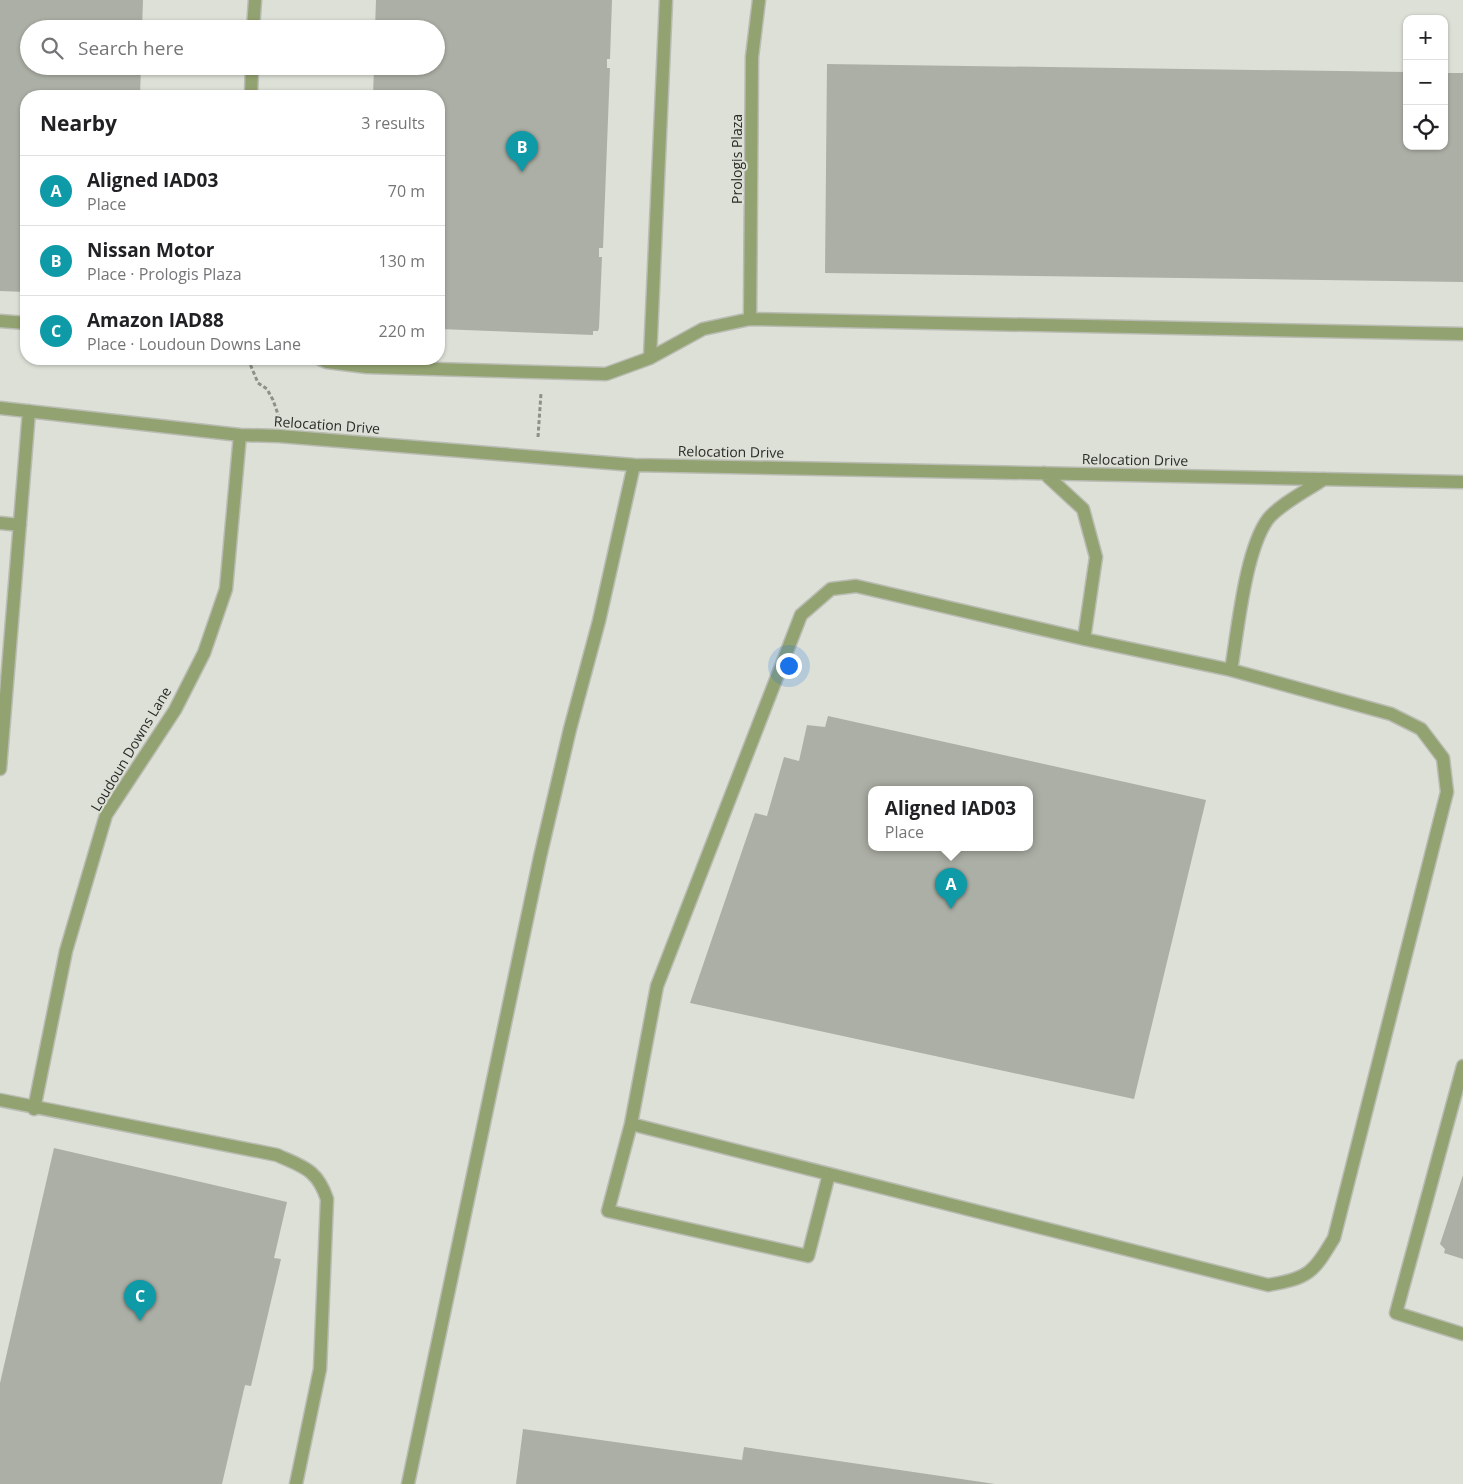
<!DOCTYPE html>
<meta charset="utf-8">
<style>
body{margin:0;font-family:"Open Sans",sans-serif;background:#f6f6f6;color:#202124}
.controls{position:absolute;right:15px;top:15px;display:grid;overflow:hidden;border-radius:10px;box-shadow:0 1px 4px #0004}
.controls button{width:45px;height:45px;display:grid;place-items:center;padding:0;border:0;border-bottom:1px solid #e0e0e0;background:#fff;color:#202124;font:25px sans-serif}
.you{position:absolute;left:788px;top:665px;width:18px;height:18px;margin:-12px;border:4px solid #fff;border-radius:50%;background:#1a73e8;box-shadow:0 0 0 8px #1a73e833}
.badge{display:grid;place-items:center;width:32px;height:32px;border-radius:50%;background:#1a73e8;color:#fff;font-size:16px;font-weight:700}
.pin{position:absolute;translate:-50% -41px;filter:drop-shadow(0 1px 2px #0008)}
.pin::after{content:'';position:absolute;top:26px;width:18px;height:15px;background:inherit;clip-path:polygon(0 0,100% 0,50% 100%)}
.popup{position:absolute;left:868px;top:786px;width:165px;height:65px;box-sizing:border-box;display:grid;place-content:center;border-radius:10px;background:#fff;filter:drop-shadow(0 1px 4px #0005);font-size:16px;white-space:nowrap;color:#757577}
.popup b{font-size:19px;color:#202124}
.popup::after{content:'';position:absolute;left:50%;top:100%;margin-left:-10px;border:10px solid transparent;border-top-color:#fff}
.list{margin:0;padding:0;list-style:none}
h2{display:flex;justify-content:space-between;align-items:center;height:65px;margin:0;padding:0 20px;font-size:21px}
h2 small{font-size:16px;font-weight:400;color:#757577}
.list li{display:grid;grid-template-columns:32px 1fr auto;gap:15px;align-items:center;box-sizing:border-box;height:70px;padding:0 20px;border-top:1px solid #e0e0e0}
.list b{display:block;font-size:19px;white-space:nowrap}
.list p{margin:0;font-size:16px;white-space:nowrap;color:#757577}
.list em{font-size:16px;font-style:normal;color:#757577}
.icon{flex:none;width:28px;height:28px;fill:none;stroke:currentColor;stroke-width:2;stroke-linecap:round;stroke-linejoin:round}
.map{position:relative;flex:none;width:1463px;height:1484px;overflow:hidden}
.search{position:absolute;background:#fff;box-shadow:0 1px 4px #0004;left:20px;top:20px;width:425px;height:55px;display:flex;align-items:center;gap:12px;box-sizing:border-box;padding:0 18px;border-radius:28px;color:#757577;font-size:19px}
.panel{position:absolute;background:#fff;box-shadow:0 1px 4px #0004;left:20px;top:90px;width:425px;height:275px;border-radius:20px}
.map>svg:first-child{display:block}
</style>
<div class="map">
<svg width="1463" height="1484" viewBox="0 0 1463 1484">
<rect width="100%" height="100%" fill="#dde0d6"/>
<path fill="#acafa5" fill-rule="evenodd" d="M 0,0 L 143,0 L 142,29 L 29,29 L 29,66 L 141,66 L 140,96 L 26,96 L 26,292 L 0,291 Z
M 376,0 L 612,0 L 610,59 L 607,59 L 607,68 L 610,68 L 603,248 L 599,248 L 599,257 L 602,257 L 599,328 L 598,331 L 593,331 L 593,335 L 439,329 L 439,96 L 373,96 L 374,66 L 436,66 L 436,29 L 375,29 Z
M 827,64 L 1407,72 L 1407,146 L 1444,146 L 1444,73 L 1463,73 L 1463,282 L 825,273 Z
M 828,716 L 1206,800 L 1134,1099 L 690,1003 L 755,813 L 767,816 L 784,757 L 799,761 L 807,725 L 825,727 ZM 872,790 L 1030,790 L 1030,848 L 872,848 Z
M 54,1148 L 287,1202 L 274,1258 L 281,1259 L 251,1386 L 245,1385 L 222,1484 L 0,1484 L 0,1383 Z
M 1463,1175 L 1463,1259 L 1444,1253 L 1445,1249 L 1440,1244 Z
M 523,1429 L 742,1460 L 744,1447 L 995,1484 L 516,1484 Z"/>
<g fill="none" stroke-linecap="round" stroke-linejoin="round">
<g stroke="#b9bcb3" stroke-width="15">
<path id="minor" d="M 253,29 L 255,0
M 251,96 L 252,66
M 750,319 L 752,57 L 759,0
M 0,321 L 26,323
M 650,358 L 666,0
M 320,359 L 327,362 L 367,367 L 606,374 L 650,358 L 703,329 L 750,319 L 1463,334
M 0,408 L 240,435 L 279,436 L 634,465 L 1463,482
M 1044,473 L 1083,509 L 1096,557 L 1084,639
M 0,523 L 20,525
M 1231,670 C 1238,630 1245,550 1268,519 C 1280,504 1308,490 1324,479
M 0,769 L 29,411
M 1463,1066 L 1396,1313 L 1463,1334
M 0,1100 L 277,1155 C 303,1167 317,1169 327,1199 L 320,1369 L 296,1484
M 34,1109 L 66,951 L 106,815 L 175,710 L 204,653 L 226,589 L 240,435
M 631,1124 L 1268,1285 C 1309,1278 1313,1273 1334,1238 L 1447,792 L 1443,758 L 1421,729 L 1391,714 L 1231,670 L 1084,639 L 856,586 L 831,589 L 801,615 L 657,986 L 631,1124 L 608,1211 L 808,1256 L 829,1174
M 408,1484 L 540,857 L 570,729 L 599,621 L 634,465"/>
</g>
<path stroke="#8e9089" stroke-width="3" stroke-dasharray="4 2.5" stroke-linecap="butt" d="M 248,359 L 258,383 L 267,389 L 273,400 L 279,417
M 538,437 L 541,393"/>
<use href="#minor" stroke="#93a271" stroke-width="12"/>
</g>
<g text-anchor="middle" stroke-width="4" stroke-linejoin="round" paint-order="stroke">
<g font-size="14" fill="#2a2b28" stroke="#dde0d6">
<text transform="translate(737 159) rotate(-90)" y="5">Prologis Plaza</text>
<text transform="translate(327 425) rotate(4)" y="5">Relocation Drive</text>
<text transform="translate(731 452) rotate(1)" y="5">Relocation Drive</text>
<text transform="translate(1135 460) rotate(1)" y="5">Relocation Drive</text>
<text transform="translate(131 749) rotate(-59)" y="5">Loudoun Downs Lane</text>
</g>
</g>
</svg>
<div class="controls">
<button>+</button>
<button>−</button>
<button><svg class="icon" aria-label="locate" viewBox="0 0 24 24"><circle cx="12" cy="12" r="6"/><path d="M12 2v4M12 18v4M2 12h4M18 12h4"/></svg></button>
</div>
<div class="you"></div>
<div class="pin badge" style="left:951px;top:909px;background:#0f9aa8">A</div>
<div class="popup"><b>Aligned IAD03</b>Place</div>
<div class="pin badge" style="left:522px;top:172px;background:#0f9aa8">B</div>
<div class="pin badge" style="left:140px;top:1321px;background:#0f9aa8">C</div>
<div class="search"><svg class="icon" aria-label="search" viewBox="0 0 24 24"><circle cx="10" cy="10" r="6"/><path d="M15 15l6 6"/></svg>Search here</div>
<section class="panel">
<h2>Nearby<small>3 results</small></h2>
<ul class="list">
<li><span class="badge" style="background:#0f9aa8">A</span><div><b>Aligned IAD03</b><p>Place</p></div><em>70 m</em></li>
<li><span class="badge" style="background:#0f9aa8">B</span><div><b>Nissan Motor</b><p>Place · Prologis Plaza</p></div><em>130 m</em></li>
<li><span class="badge" style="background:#0f9aa8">C</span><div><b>Amazon IAD88</b><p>Place · Loudoun Downs Lane</p></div><em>220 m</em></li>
</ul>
</section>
</div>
